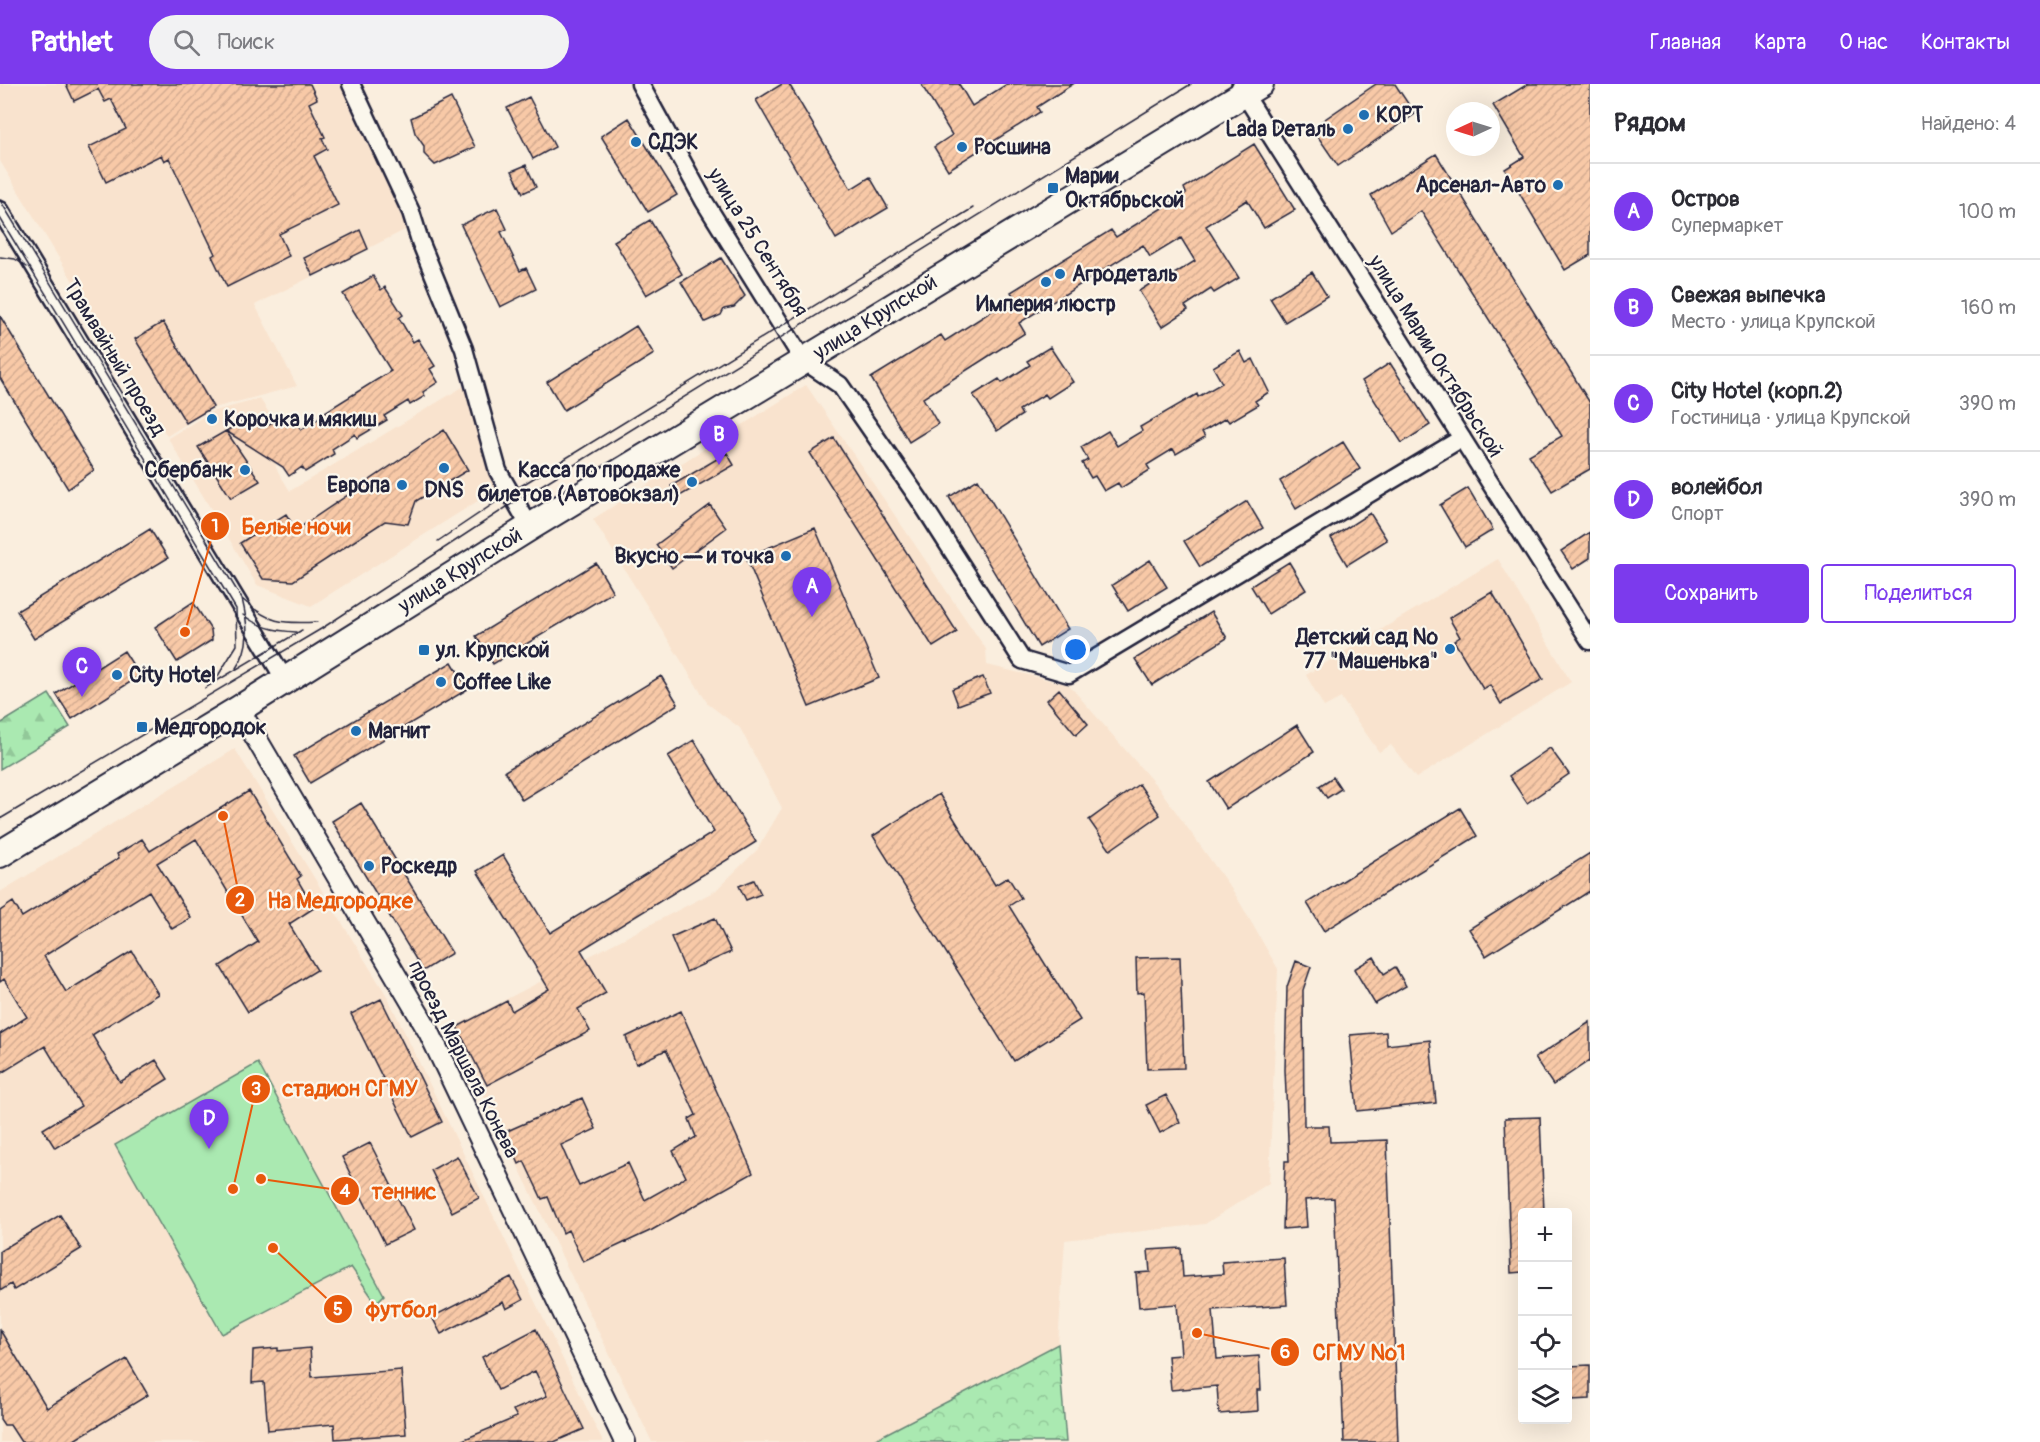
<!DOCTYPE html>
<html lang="ru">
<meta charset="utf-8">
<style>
body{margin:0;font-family:Pangolin,sans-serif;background:#f2f2f3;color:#2b2b33}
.controls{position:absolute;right:18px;bottom:18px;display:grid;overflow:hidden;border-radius:6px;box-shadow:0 6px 24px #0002}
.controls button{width:54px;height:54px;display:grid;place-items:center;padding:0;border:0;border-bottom:2px solid #e1e1e2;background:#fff;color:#2b2b33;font:30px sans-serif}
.compass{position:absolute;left:1446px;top:18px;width:54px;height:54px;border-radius:50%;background:#fff;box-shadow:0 6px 24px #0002;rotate:266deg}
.you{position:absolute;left:1076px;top:566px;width:21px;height:21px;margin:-15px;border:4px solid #fff;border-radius:50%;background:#1a73e8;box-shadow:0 0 0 9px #1a73e833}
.badge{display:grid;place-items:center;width:39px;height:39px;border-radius:50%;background:#7c3aed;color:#fff;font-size:20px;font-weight:700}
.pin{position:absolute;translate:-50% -50px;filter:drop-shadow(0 2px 3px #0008)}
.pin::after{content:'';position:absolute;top:32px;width:21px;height:18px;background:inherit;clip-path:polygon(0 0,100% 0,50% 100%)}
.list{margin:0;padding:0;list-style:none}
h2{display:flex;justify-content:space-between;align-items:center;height:78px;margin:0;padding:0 24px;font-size:26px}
h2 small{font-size:20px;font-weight:400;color:#7c7c81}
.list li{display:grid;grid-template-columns:39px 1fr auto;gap:18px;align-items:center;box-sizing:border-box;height:96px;padding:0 24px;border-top:2px solid #e1e1e2}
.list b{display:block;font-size:22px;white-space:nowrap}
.list p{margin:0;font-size:20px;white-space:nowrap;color:#7c7c81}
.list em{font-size:20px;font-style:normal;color:#7c7c81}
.actions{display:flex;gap:12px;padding:18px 24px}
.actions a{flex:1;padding:14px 0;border:2px solid #7c3aed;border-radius:6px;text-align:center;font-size:21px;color:#7c3aed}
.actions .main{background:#7c3aed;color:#fff}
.icon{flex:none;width:33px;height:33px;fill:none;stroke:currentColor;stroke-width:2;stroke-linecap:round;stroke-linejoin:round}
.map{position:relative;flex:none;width:1590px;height:1358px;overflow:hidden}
header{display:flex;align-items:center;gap:36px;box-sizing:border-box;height:84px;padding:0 30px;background:#7c3aed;color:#fff}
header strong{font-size:28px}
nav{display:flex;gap:33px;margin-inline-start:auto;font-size:21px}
.search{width:420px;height:54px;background:#f2f2f3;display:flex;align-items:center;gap:15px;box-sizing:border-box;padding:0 21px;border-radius:33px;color:#7c7c81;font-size:22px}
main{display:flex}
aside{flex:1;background:#fff}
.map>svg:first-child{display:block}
</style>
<header>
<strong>Pathlet</strong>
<div class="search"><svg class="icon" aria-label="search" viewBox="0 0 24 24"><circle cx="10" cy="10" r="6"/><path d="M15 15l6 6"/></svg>Поиск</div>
<nav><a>Главная</a><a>Карта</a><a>О нас</a><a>Контакты</a></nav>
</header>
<main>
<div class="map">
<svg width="1590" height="1358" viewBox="0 0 1590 1358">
<defs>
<pattern id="forest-firs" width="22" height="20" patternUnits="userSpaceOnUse" patternTransform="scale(1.5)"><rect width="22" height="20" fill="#aae9b1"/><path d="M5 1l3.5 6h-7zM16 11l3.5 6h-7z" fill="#92c899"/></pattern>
<pattern id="park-crowns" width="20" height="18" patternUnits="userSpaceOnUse" patternTransform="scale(1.5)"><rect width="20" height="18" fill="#aae9b1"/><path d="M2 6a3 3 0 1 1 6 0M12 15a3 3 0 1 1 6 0" fill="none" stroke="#92c899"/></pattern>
<pattern id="building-hatch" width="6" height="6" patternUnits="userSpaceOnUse" patternTransform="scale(1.5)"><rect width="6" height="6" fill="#f8c9a7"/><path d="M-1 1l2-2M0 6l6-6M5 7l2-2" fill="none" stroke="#d4ac91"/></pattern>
</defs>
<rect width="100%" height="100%" fill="#faeede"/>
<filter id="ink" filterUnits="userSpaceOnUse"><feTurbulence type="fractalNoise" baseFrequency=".0167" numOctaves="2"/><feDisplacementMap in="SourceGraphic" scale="12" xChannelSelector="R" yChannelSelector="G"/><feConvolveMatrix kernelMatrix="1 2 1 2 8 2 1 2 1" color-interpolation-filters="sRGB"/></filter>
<g filter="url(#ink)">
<path fill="#f9e3ce" d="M 0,0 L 342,0 L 407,145 L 255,221 L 297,302 L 210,325 L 167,352 L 0,77 Z
M 466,301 L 500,403 L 311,522 L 257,501 L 168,354 L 211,328 L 260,315 L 273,335 L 276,384 L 290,407 Z
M 806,301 L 986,565 L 987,581 L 1069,601 L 1161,707 L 1235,810 L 1278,885 L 1269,1099 L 1205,1140 L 1065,1156 L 1058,1260 L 870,1358 L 652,1358 L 451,944 L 715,807 L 757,766 L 782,724 L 740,644 L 708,620 L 593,435 Z
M 1498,475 L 1571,598 L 1416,694 L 1391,661 L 1379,668 L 1341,614 L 1324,623 L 1306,591 Z
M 235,665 L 387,912 L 603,1358 L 0,1358 L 0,808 Z"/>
<path fill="url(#forest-firs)" stroke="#668676" stroke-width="1.5" d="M 49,610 L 70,643 L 0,685 L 0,640 Z"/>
<path fill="url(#park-crowns)" stroke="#668676" stroke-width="1.5" d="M 1058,1260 L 1066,1358 L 870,1358 Z"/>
<path fill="#aae9b1" stroke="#668676" stroke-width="1.5" d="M 258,979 L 384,1211 L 376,1219 L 351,1183 L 222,1250 L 115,1061 Z"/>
<path fill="url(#building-hatch)" stroke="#22223b" stroke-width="1.5" d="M 66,0 L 310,0 L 317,15 L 309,19 L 325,53 L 322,54 L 327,65 L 314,72 L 338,121 L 279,150 L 289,172 L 227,203 L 212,172 L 215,170 L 169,74 L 164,77 L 161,71 L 106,98 L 89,63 L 126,45 L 111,15 L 105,18 L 98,5 L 74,17 Z
M 782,0 L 789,0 L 851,105 L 870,93 L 888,124 L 836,155 L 756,16 Z
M 921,0 L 959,0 L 972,22 L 1007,0 L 1073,0 L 1037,23 L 1040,28 L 948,86 L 934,63 L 952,51 Z
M 1376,0 L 1395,0 L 1415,30 L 1338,82 L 1312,44 Z
M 1528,0 L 1590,0 L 1590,171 L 1565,186 L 1505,85 L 1524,73 L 1493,21 Z
M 529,13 L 555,63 L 533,75 L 507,24 Z
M 451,14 L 475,63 L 435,81 L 424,70 L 424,62 L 415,49 L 411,34 Z
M 629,34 L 677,111 L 648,128 L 601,52 Z
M 1254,60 L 1295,126 L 1264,144 L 1247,116 L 1206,142 L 1239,194 L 1214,209 L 1211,205 L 1185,222 L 1188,226 L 1162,243 L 1139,207 L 1165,190 L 1168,194 L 1195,177 L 1181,154 L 1150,173 L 1143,161 L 1019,239 L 1025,249 L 923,314 L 938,340 L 909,358 L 871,294 L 941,251 L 945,257 L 1014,213 L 1011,208 L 1111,146 L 1116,153 L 1186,109 L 1184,104 Z
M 1436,70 L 1590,319 L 1590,385 L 1552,407 L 1529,371 L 1562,352 L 1421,127 L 1391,147 L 1371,111 Z
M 526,81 L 536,103 L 523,109 L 512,87 Z
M 497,124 L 507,145 L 501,148 L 520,187 L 526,184 L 536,205 L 500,223 L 461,141 Z
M 650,136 L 682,190 L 646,211 L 614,157 Z
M 360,146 L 368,165 L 313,192 L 304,174 Z
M 721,174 L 745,212 L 734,223 L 724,225 L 721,231 L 705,238 L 681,198 Z
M 1312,188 L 1327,212 L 1285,238 L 1270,214 Z
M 373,192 L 381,206 L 385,203 L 403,231 L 399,234 L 413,258 L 418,255 L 435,282 L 430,285 L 438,298 L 423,308 L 425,312 L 410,321 L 408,317 L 384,332 L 387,336 L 357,354 L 355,350 L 332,365 L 334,370 L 305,388 L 302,383 L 289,392 L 283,383 L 226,347 L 260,397 L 231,414 L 198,363 L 252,332 L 260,344 L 275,337 L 278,341 L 293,331 L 301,346 L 326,330 L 325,328 L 391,287 L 343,210 Z
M 0,232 L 94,386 L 68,405 L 0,294 Z
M 163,238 L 213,323 L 186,339 L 135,255 Z
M 636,242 L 654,270 L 564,326 L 547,298 Z
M 1050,263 L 1073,298 L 1048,314 L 1045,310 L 1019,326 L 1022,331 L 997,347 L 973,311 L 999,295 L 1002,299 L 1030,281 L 1027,277 Z
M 1240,267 L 1246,279 L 1253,275 L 1269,308 L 1255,317 L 1258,321 L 1229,338 L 1226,334 L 1202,348 L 1205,353 L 1176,370 L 1173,365 L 1147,381 L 1150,386 L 1121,404 L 1118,399 L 1104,407 L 1095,392 L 1091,394 L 1082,379 L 1088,376 L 1081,363 L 1108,347 L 1117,362 L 1142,347 L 1140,343 L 1197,310 L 1198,313 L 1222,299 L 1213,283 Z
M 1390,279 L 1430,341 L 1402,359 L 1362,297 Z
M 444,346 L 468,386 L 416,417 L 408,440 L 385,437 L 293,497 L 263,495 L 240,459 L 286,430 L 296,446 Z
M 834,354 L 957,548 L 933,563 L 810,369 Z
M 1343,358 L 1360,385 L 1296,425 L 1280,397 Z
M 727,369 L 734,381 L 678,413 L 671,402 Z
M 978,395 L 1068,545 L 1039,563 L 949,413 Z
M 1468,404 L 1493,446 L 1465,463 L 1440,421 Z
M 1247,417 L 1263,444 L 1200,483 L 1184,457 Z
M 710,421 L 726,444 L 672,484 L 656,461 Z
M 1370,429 L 1387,456 L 1347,481 L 1331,454 Z
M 815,444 L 879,594 L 809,623 L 746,473 Z
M 150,445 L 168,474 L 34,555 L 17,527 Z
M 1590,448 L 1590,474 L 1573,485 L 1561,467 Z
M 1150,476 L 1167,503 L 1128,527 L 1112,501 Z
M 1289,478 L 1306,506 L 1268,530 L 1251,502 Z
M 596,479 L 613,508 L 493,580 L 476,552 Z
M 1492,508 L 1543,595 L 1501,620 L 1490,601 L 1483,605 L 1454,557 L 1460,553 L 1449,534 Z
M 193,518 L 211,546 L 212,556 L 177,578 L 155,543 Z
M 1211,528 L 1227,554 L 1152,601 L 1135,575 Z
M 124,567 L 140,592 L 72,635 L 56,610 Z
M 452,578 L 468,605 L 310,699 L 294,672 Z
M 661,592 L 678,620 L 522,716 L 505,687 Z
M 983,593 L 990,609 L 958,621 L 952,605 Z
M 1059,605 L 1088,640 L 1076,651 L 1047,616 Z
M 1297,641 L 1314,668 L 1226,725 L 1209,698 Z
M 694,656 L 756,758 L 581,866 L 606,909 L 578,925 L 590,947 L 487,1001 L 457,943 L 507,917 L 512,927 L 549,905 L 477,787 L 503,771 L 550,849 L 714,748 L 668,672 Z
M 1550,664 L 1569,690 L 1527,719 L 1509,692 Z
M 1333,693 L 1341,705 L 1327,714 L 1319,702 Z
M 1139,700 L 1160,731 L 1110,766 L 1089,736 Z
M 249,707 L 301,792 L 297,795 L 314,824 L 289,840 L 317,886 L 248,928 L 220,882 L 258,858 L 196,755 L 157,779 L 191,834 L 172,845 L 149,807 L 44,872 L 66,908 L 132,867 L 158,910 L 92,951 L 120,998 L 156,976 L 168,995 L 55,1064 L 43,1045 L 81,1022 L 45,962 L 0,990 L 0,950 L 27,933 L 4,895 L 0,898 L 0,827 L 13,818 L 22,833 L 119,774 L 117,770 L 142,755 L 150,767 Z
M 939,710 L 995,801 L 1008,793 L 1021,814 L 1009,822 L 1080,936 L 1014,977 L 873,752 Z
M 361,719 L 452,869 L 423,887 L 332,737 Z
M 1460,724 L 1477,752 L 1324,847 L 1307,819 Z
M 1590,769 L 1590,807 L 1486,872 L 1469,845 Z
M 754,796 L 761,810 L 746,816 L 739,802 Z
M 715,834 L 731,868 L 686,888 L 671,853 Z
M 1180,873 L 1184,984 L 1147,985 L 1144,908 L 1137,909 L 1136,874 Z
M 1374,873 L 1384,890 L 1395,883 L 1406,902 L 1375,920 L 1354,885 Z
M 1296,877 L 1311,883 L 1303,906 L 1304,1042 L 1329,1042 L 1330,1058 L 1387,1056 L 1398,1358 L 1344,1358 L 1334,1114 L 1305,1116 L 1307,1143 L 1283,1145 L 1285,1077 L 1289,1077 L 1285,986 L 1287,903 Z
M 381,915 L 442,1038 L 412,1053 L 351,930 Z
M 681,927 L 753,1089 L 652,1146 L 583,1178 L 568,1146 L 563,1149 L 548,1113 L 542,1115 L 524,1077 L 519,1080 L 505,1048 L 582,1014 L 596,1045 L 561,1061 L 579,1102 L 628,1079 L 645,1116 L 686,1093 L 673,1067 L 696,1053 L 689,1035 L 696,1031 L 666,966 L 636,980 L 626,953 Z
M 1590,938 L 1590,976 L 1553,1001 L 1535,974 Z
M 1386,948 L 1387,961 L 1430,956 L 1436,1019 L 1357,1027 L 1350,951 Z
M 1166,1011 L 1180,1038 L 1160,1049 L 1146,1021 Z
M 1540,1033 L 1544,1128 L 1522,1128 L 1522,1188 L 1511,1189 L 1505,1034 Z
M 370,1059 L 414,1146 L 385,1160 L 342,1073 Z
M 457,1072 L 479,1114 L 452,1128 L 431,1086 Z
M 60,1131 L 81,1165 L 14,1206 L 11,1200 L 0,1207 L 0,1167 Z
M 1181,1164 L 1183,1193 L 1223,1190 L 1222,1178 L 1284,1174 L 1287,1221 L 1213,1226 L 1217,1275 L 1259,1272 L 1261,1306 L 1257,1306 L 1258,1327 L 1219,1330 L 1217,1302 L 1171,1306 L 1168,1272 L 1181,1271 L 1177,1220 L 1139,1223 L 1136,1189 L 1150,1188 L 1148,1166 Z
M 511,1193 L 523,1216 L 506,1225 L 503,1218 L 441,1250 L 432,1233 Z
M 536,1245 L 584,1345 L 554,1358 L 458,1358 L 517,1333 L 513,1326 L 547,1312 L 535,1287 L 498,1306 L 482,1273 Z
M 0,1246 L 47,1324 L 127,1275 L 148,1311 L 71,1358 L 21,1358 L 10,1341 L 4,1341 L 0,1335 Z
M 278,1264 L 278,1267 L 310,1264 L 312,1293 L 401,1286 L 406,1350 L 335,1355 L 334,1340 L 268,1346 L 264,1298 L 252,1299 L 253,1266 Z
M 1590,1281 L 1590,1315 L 1571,1316 L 1569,1282 Z"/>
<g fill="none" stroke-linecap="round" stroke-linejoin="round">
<g stroke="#22223b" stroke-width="21">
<path id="minor" d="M 351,0 L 411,128 L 420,157 L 464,265 L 498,387 L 530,443
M 640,0 L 704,117 L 803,276 L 840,301 L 919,415 L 1022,576 L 1069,590 L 1462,354
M 1240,3 L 1590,557
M 0,126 L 285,596"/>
</g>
<g stroke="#22223b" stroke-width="24">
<path id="tertiary" d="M 239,625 L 429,948 L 625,1358"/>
</g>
<g stroke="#22223b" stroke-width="30">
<path id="primary" d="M 0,770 L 239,625 L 530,443 L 1260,0"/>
</g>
<use href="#minor" stroke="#fbf7ec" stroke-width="16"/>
<use href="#tertiary" stroke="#fbf7ec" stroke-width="20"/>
<use href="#primary" stroke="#fbf7ec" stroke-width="26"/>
<path stroke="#22223b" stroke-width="1.5" d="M 0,116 L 242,515 C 248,539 251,563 236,584
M 0,134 L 236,525 L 237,561 L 216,595
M 0,173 L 15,175 L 27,183
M 438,457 L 511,408 L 973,124
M 242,515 C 269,539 281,540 317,538
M 243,531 C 259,543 275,547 296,548
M 205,604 L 302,546
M 0,735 L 321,545 L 516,417 L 1191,0"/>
</g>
</g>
<g fill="#1f6fb2" stroke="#fbf7ec" stroke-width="2">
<circle cx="1364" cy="31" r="6"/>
<circle cx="1348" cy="45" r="6"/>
<circle cx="636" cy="58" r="6"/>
<circle cx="962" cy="63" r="6"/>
<circle cx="1558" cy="101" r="6"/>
<rect x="1047" y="98" width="12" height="12" rx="3"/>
<circle cx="1060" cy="190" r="6"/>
<circle cx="1046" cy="198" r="6"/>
<circle cx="212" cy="335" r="6"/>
<circle cx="444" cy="384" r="6"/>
<circle cx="245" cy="386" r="6"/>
<circle cx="692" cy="398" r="6"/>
<circle cx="402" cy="401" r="6"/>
<circle cx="786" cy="472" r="6"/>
<circle cx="1450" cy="565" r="6"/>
<rect x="418" y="560" width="12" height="12" rx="3"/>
<circle cx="117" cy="591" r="6"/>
<circle cx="441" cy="598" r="6"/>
<rect x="136" y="637" width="12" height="12" rx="3"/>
<circle cx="356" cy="647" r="6"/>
<circle cx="369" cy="782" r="6"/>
</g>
<g text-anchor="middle" stroke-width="4.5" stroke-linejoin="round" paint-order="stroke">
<g font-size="21" font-weight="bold" fill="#22223b" stroke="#fbf7ec" text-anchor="start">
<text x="1376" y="38">КОРТ</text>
<text x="1336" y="52" text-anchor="end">Lada Dеталь</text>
<text x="648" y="65">СДЭК</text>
<text x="974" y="70">Росшина</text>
<text x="1065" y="99">Марии<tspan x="1065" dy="24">Октябрьской</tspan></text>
<text x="1546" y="108" text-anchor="end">Арсенал-Авто</text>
<text x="1072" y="197">Агродеталь</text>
<text x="1046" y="227" text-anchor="middle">Империя люстр</text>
<text x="224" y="342">Корочка и мякиш</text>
<text x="233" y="393" text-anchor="end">Сбербанк</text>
<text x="680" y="393" text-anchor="end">Касса по продаже<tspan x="680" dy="24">билетов (Автовокзал)</tspan></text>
<text x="390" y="408" text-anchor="end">Европа</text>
<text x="444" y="413" text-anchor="middle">DNS</text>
<text x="774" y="479" text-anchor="end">Вкусно — и точка</text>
<text x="1438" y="560" text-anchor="end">Детский сад №<tspan x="1438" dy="24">77 "Машенька"</tspan></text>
<text x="436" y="573">ул. Крупской</text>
<text x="129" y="598">City Hotel</text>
<text x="453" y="605">Coffee Like</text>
<text x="154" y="650">Медгородок</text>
<text x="368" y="654">Магнит</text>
<text x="381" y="789">Роскедр</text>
</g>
<g font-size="21" fill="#22223b" stroke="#fbf7ec">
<text transform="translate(758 158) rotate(58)" y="7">улица 25 Сентября</text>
<text transform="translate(875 233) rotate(-32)" y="7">улица Крупской</text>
<text transform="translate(1436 272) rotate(58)" y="7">улица Марии Октябрьской</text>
<text transform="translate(115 273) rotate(59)" y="7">Трамвайный проезд</text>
<text transform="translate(460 486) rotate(-32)" y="7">улица Крупской</text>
<text transform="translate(464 975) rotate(63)" y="7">проезд Маршала Конева</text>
</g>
</g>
<path fill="none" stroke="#e8590c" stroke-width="2" d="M185 548L215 442M223 732L240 816M233 1105L256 1005M261 1095L345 1107M273 1164L338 1225M1197 1249L1285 1268"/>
<g fill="#e8590c" stroke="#fbf7ec" stroke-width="2">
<circle cx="185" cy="548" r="6"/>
<circle cx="223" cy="732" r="6"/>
<circle cx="233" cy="1105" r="6"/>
<circle cx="261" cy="1095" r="6"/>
<circle cx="273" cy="1164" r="6"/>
<circle cx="1197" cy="1249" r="6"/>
<circle cx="215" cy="442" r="15"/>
<circle cx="240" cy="816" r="15"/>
<circle cx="256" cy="1005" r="15"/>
<circle cx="345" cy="1107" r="15"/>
<circle cx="338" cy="1225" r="15"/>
<circle cx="1285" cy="1268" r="15"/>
</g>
<g font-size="18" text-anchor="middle" font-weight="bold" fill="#fff">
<text x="215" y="448">1</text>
<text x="240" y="822">2</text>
<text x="256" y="1011">3</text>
<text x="345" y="1113">4</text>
<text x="338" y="1231">5</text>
<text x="1285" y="1274">6</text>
</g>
<g font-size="22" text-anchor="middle" font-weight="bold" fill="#e8590c" stroke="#fbf7ec" stroke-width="4.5" stroke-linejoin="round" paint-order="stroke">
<text x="296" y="450">Белые ночи</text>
<text x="340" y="824">На Медгородке</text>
<text x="350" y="1012">стадион СГМУ</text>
<text x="404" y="1115">теннис</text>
<text x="401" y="1233">футбол</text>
<text x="1359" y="1276">СГМУ №1</text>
</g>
</svg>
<div class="controls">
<button>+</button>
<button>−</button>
<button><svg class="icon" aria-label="locate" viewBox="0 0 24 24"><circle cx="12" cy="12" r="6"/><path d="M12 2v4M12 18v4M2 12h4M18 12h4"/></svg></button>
<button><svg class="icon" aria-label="layers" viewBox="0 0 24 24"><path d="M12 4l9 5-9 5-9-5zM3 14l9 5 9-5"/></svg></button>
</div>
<svg class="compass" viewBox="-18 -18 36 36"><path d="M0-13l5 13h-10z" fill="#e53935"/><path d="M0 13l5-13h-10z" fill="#7c7c81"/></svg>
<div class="you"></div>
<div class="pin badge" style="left:812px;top:533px">A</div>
<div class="pin badge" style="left:719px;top:381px">B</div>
<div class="pin badge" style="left:82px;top:613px">C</div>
<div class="pin badge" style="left:209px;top:1065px">D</div>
</div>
<aside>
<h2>Рядом<small>Найдено: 4</small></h2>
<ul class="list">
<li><span class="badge">A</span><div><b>Остров</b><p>Супермаркет</p></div><em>100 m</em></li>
<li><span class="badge">B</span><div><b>Свежая выпечка</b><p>Место · улица Крупской</p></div><em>160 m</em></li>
<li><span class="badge">C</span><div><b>City Hotel (корп.2)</b><p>Гостиница · улица Крупской</p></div><em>390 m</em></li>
<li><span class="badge">D</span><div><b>волейбол</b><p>Спорт</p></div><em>390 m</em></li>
</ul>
<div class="actions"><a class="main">Сохранить</a><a>Поделиться</a></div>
</aside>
</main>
